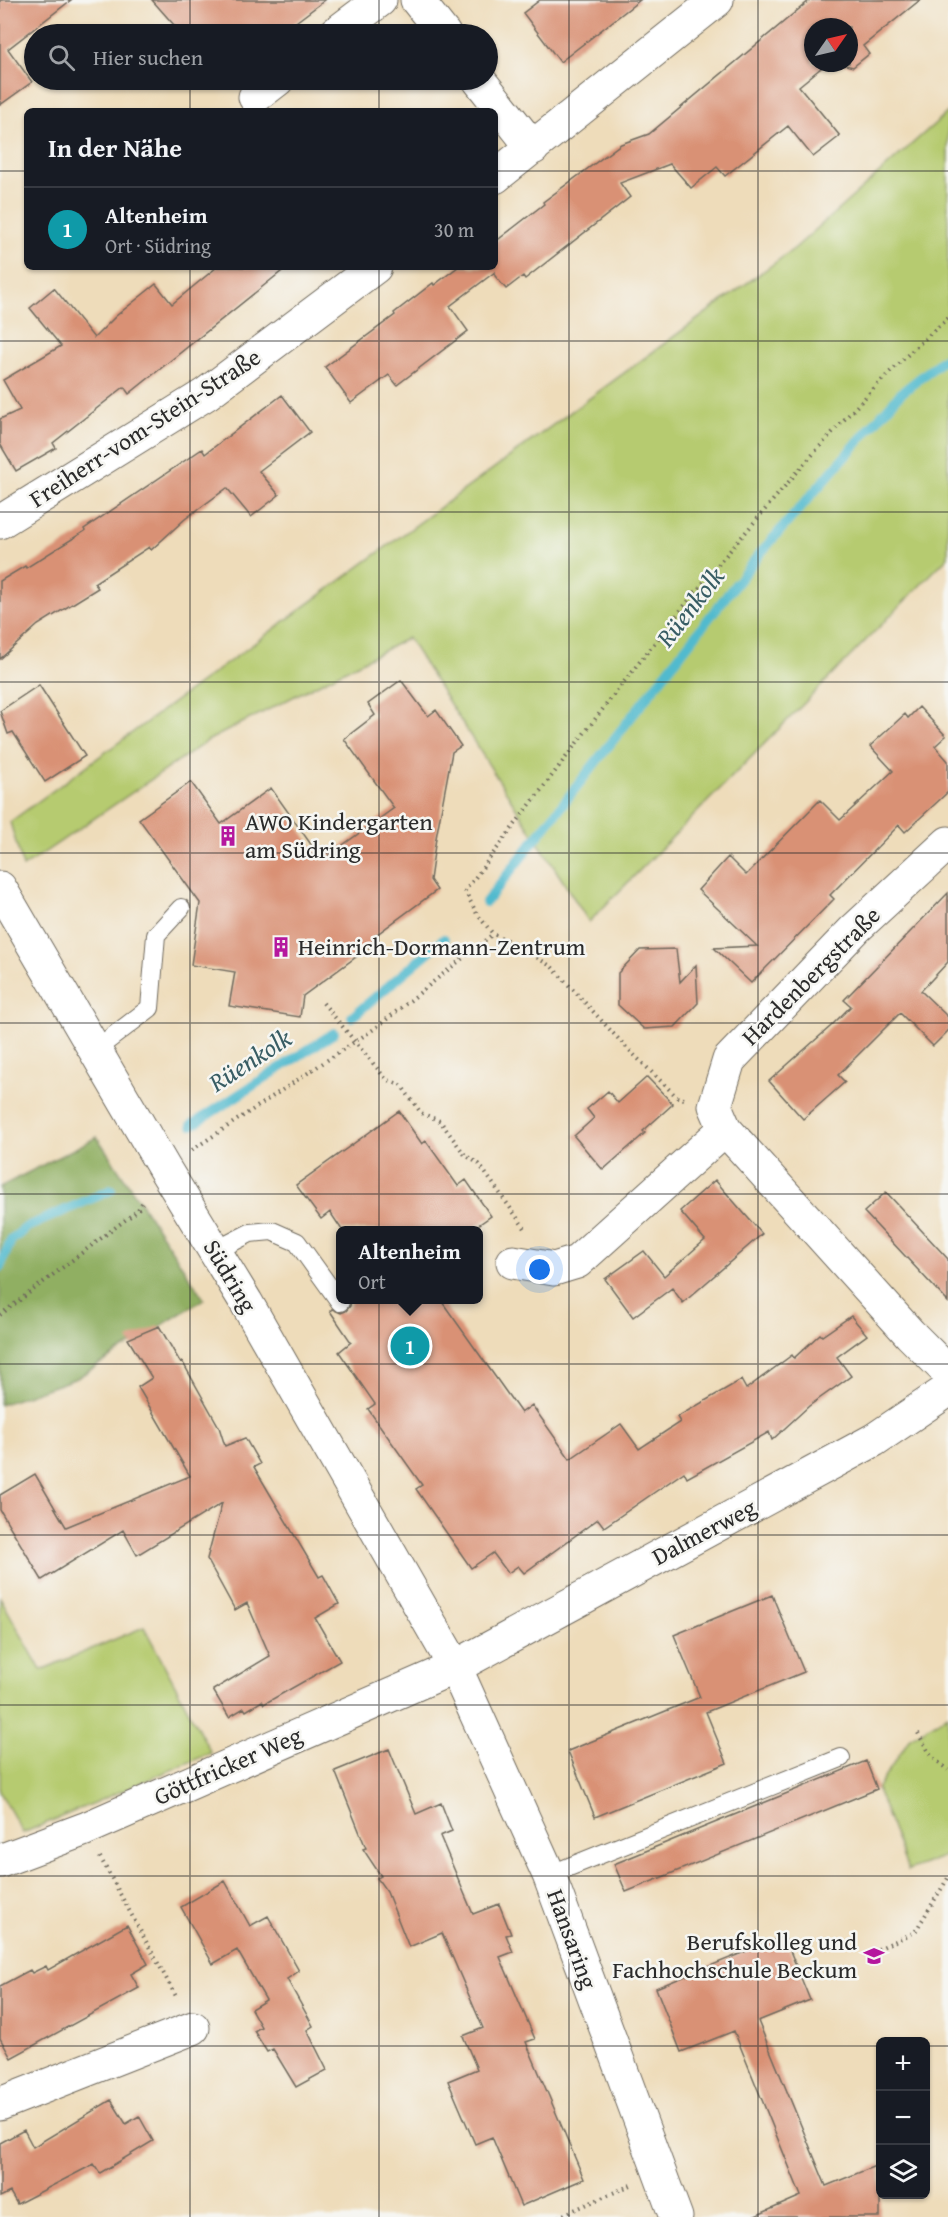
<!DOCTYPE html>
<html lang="de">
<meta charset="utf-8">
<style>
body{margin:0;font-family:"Gentium Book Plus",serif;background:#242831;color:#f1f3f6}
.controls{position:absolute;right:18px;bottom:18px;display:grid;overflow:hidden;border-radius:9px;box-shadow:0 2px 4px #0004}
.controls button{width:54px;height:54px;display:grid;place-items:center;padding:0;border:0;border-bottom:2px solid #363941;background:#171b24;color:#f1f3f6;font:30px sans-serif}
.compass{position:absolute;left:804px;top:18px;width:54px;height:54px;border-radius:50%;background:#171b24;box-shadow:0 2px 4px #0004;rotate:56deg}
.you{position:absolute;left:540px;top:1270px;width:21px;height:21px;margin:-15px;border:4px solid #fff;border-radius:50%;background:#1a73e8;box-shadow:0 0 0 9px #1a73e833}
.badge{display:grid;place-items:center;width:39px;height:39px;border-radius:50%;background:#d93025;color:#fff;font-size:20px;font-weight:700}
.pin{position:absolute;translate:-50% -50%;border:3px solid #fff;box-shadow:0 2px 6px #0006}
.popup{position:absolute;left:336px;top:1226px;width:147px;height:78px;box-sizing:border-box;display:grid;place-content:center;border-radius:9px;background:#171b24;filter:drop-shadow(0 2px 4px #0005);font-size:20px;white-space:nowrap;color:#9ea1a6}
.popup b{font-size:22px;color:#f1f3f6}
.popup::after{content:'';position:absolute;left:50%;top:100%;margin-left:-12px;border:12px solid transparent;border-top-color:#171b24}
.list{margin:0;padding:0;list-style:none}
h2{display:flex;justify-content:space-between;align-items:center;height:78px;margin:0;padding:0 24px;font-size:26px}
h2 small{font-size:20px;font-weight:400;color:#9ea1a6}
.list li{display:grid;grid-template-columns:39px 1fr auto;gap:18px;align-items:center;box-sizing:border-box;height:84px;padding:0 24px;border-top:2px solid #363941}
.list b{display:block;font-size:22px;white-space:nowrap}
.list p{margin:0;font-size:20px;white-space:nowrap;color:#9ea1a6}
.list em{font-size:20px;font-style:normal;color:#9ea1a6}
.icon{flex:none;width:33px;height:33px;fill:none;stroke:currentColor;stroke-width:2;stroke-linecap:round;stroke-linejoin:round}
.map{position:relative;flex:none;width:948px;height:2217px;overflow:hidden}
.search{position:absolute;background:#171b24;box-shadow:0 2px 4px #0004;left:24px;top:24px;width:474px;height:66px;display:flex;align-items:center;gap:15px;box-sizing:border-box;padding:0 21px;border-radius:33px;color:#9ea1a6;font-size:22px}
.panel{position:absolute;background:#171b24;box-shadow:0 2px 4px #0004;left:24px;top:108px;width:474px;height:162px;border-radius:9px}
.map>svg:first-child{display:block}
</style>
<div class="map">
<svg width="948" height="2217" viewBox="0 0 948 2217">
<rect width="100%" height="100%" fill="#f6f6f2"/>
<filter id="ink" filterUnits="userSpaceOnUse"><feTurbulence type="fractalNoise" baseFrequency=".0167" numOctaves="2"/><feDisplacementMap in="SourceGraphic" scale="12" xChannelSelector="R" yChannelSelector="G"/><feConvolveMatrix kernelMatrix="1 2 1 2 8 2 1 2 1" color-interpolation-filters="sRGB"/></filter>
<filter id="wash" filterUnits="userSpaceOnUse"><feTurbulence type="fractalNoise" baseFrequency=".008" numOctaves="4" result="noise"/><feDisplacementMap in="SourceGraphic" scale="24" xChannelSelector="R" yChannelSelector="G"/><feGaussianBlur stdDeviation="1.35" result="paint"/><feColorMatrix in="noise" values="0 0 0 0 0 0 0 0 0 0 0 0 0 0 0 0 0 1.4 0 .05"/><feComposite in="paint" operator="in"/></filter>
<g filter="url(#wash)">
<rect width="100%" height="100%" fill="#eedcba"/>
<path fill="#b6cb6f" stroke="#707b4d" stroke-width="1.5" d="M 948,112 L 948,557 L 589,922 L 408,638 L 209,740 L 23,867 L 10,822 L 795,248 Z
M 0,1597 L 41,1670 L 144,1627 L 211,1753 L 23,1833 L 0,1792 Z
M 948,1715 L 948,1855 L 908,1870 L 877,1789 L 910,1738 Z"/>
<path fill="#90af62" stroke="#5e6d46" stroke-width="1.5" d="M 97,1137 L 204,1299 L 77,1378 L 0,1405 L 0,1187 Z"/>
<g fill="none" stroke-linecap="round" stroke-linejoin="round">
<path stroke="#51bace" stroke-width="10" d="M 486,902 L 757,557 L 900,394 L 948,356
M 352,1017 L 444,939
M 192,1125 L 334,1033
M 0,1267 L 11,1240 L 27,1227 L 111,1190"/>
</g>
<g id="blocks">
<path fill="#d99175" d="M 0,0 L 71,0 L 8,49 L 32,82 L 0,105 Z
M 152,0 L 325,0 L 280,34 L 182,34 Z
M 540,0 L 640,0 L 560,62 L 523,13 Z
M 810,0 L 920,0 L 863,46 L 869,54 L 853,67 L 838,63 L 849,63 L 849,27 L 813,27 L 813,63 L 827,63 L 799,86 L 840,136 L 813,157 L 788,126 L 725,176 L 717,167 L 691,188 L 670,164 L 620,183 L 630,197 L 525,279 L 523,276 L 506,289 L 495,276 L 495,272 L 450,306 L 468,331 L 397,385 L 389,375 L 351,403 L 325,367 L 395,315 L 394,313 L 433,283 L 434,285 L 458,267 L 495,267 L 495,242 L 544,204 L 543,202 L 621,144 L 649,134 Z
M 217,267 L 287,267 L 129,394 L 124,387 L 53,443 L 56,448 L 16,471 L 0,444 L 0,419 L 20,410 L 3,380 L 61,346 L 30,308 L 54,288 L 94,338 L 116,316 L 156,284 L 172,304 Z
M 282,395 L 310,432 L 259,471 L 279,495 L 251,517 L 227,488 L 185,519 L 151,550 L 149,547 L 94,583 L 98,588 L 38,625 L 0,659 L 0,581 L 25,566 L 26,568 L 85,531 L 84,529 L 202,449 L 205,454 Z
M 401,680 L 428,716 L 436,710 L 461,746 L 452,752 L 436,838 L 430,880 L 437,890 L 372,938 L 375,943 L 303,996 L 300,1017 L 229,1006 L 235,972 L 191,965 L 200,903 L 139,819 L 191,782 L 221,824 L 271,788 L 322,860 L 394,808 L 344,739 L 375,715 L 368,704 Z
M 39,685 L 85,756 L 45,782 L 13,732 L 8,734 L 0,711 Z
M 919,707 L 946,736 L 935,746 L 948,761 L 948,792 L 905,832 L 899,825 L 830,895 L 834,899 L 751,983 L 714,948 L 757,946 L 698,890 L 728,857 L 746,875 L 820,800 L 840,820 L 893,771 L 870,746 L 905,714 L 908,718 Z
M 948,893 L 948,962 L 921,991 L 948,1017 L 948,1031 L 933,1046 L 900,1013 L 838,1075 L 845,1082 L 803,1119 L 769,1081 L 830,1027 L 851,1006 L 844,1000 Z
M 676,949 L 680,982 L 696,965 L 698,1003 L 675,1027 L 644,1029 L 618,1005 L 618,973 L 640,950 Z
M 647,1077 L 673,1104 L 643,1131 L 645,1133 L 603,1170 L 574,1136 L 594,1118 L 587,1109 L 608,1091 L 618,1103 Z
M 399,1111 L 422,1144 L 426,1141 L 458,1186 L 466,1180 L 491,1216 L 471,1230 L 342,1230 L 330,1212 L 321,1219 L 296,1185 Z
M 715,1180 L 762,1234 L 683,1303 L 672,1288 L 633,1317 L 605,1279 L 644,1251 L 664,1276 L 705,1240 L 680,1211 Z
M 886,1192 L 948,1259 L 948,1302 L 864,1212 Z
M 351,1299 L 440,1299 L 521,1413 L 532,1405 L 570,1459 L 621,1424 L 639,1449 L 680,1422 L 677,1417 L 741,1380 L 746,1389 L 792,1355 L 794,1358 L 820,1334 L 822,1336 L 851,1316 L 867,1335 L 837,1357 L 851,1376 L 809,1406 L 772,1440 L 769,1432 L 687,1478 L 684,1472 L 604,1527 L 598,1519 L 524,1573 L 518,1566 L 508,1573 L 493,1553 L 471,1568 L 416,1489 L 422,1485 L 368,1409 L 375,1404 L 339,1352 L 351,1342 L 330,1311 L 332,1309 L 341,1313 L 346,1311 L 350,1306 Z
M 159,1326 L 180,1362 L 182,1361 L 219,1427 L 225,1446 L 245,1438 L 260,1464 L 254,1467 L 319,1577 L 323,1575 L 339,1604 L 315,1618 L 340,1661 L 264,1704 L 262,1701 L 246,1711 L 244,1708 L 229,1717 L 213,1690 L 270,1656 L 247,1603 L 235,1610 L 207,1559 L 222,1503 L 137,1555 L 123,1530 L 42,1580 L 0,1510 L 0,1495 L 35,1474 L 66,1527 L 190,1476 L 138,1387 L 152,1378 L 128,1339 Z
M 772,1595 L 804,1672 L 706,1712 L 727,1763 L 595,1817 L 568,1751 L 700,1697 L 674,1635 Z
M 389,1749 L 416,1814 L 441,1803 L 452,1831 L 440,1836 L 473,1914 L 499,1904 L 511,1934 L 506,1935 L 513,1952 L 500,1957 L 535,2039 L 526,2042 L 584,2179 L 521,2206 L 492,2137 L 475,2144 L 448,2081 L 477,2069 L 463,2036 L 483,2028 L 442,1933 L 409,1947 L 387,1892 L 377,1878 L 381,1876 L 363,1849 L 366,1848 L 335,1771 Z
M 866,1761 L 877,1789 L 626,1892 L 614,1864 Z
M 225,1881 L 250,1926 L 268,1916 L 299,1971 L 287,1979 L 313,2026 L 307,2030 L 327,2070 L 296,2087 L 273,2049 L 267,2052 L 254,2031 L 261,2027 L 251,2009 L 266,2000 L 237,1950 L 213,1964 L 181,1907 Z
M 127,1925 L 148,1964 L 131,1974 L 139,1988 L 11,2058 L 0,2038 L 0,1986 L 30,1970 L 32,1973 L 46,1966 L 48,1970 Z
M 784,1936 L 810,2000 L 758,2021 L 826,2186 L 880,2164 L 880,2217 L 753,2217 L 801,2196 L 734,2031 L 681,2052 L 656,1988 Z
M 111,2100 L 126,2124 L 139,2116 L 153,2141 L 100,2173 L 94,2164 L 17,2204 L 10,2192 L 0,2197 L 0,2143 L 24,2130 L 33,2147 Z"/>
</g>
</g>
<g filter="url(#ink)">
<use href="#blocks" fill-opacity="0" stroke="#6f695d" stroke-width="1.5"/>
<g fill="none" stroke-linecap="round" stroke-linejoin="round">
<g stroke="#6f695d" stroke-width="20">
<path id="lane" d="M 95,1050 L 150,1008 L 156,935 L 181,908
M 215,1251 L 250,1233 L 272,1231 L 297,1242 L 340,1302
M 549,1875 L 841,1758"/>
</g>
<g stroke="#6f695d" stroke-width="35">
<path id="street" d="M 417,0 L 444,34
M 335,34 L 380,0
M 479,80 L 533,148
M 255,97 L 277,80
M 495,177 L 717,0
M 0,522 L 206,394 L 375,267
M 948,843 L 855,929 L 729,1060 L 715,1106 L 725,1129 L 910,1334 L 948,1372
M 513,1262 L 554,1269 L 577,1262 L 725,1129
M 0,1861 L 85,1829 L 455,1667 L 874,1440 L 948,1390
M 0,2104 L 193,2028"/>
</g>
<g stroke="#6f695d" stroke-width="35">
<path id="secondary" d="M 0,888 L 164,1168 L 246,1302 L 455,1667 L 549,1875 L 676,2217"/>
</g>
<path stroke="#6f695d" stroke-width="4" stroke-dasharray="1.5 4.5" stroke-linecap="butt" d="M 323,1003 L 386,1079 L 401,1085 L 421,1113 L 440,1121 L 465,1155 L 479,1164 L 526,1230
M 684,1099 L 677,1097 L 625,1046 L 552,967 L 514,943 L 493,934 L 477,914 L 465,891 C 560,765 654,638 757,519 C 817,448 878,379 948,318
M 192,1150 L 377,1027 L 493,934
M 0,1315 L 137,1211 L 144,1200
M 918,1733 L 931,1756 L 948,1770
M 100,1857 L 177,1998
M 878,1949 L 915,1932 L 948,1878
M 558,2217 L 631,2185"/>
<use href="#lane" stroke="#fff" stroke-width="18"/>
<use href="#street" stroke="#fff" stroke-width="33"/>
<use href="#secondary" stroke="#fff" stroke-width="33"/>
</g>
</g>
<path fill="none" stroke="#2b2b2b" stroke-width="1.5" stroke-opacity="0.55" d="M 190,0 L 190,34M 379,0 L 379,34M 569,0 L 569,2217M 758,0 L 758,2217M 190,80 L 190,111M 379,80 L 379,111M 0,171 L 27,171M 495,171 L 948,171M 190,267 L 190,2217M 379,267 L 379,2217M 0,341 L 948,341M 0,512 L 948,512M 0,682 L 948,682M 0,853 L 948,853M 0,1023 L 948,1023M 0,1194 L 948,1194M 0,1364 L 948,1364M 0,1535 L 948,1535M 0,1705 L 948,1705M 0,1876 L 948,1876M 0,2046 L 880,2046M 926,2046 L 948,2046"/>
<defs>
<g id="building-bare" transform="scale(1.62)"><path d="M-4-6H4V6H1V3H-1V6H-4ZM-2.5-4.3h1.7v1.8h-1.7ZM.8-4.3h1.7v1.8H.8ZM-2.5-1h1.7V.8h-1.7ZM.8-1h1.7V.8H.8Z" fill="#b5179e" stroke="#f6f6f2" stroke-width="2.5" paint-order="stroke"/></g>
<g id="school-bare" transform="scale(1.62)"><path d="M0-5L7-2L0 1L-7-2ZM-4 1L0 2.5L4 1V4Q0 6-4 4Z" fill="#b5179e" stroke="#f6f6f2" stroke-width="2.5" paint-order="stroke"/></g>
</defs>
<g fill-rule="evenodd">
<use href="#building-bare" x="228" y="836"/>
<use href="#building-bare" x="281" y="947"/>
<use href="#school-bare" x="874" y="1956"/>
</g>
<g text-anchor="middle" stroke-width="5" stroke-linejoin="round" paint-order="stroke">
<g font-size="24" fill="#2b2b2b" stroke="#f6f6f2">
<text transform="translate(145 428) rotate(-33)" y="8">Freiherr-vom-Stein-Straße</text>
<text transform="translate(811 976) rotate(-45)" y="8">Hardenbergstraße</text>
<text transform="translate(230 1276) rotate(59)" y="8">Südring</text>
<text transform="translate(704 1532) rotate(-28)" y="8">Dalmerweg</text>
<text transform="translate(228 1766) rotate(-24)" y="8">Göttfricker Weg</text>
<text transform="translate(572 1939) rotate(70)" y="8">Hansaring</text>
</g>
<g font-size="24" fill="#2b2b2b" stroke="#f6f6f2" text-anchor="start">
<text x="245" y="830">AWO Kindergarten<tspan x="245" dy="28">am Südring</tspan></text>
<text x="298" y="955">Heinrich-Dormann-Zentrum</text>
<text x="857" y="1950" text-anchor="end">Berufskolleg und<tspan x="857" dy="28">Fachhochschule Beckum</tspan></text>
</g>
<g font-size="26" font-style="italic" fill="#385d64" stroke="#f6f6f2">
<text transform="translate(690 607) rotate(-52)" y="9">Rüenkolk</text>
<text transform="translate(250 1060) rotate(-33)" y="9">Rüenkolk</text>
</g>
</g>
</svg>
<div class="controls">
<button>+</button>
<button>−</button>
<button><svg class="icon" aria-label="layers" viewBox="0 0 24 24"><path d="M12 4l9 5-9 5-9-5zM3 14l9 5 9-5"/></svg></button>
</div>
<svg class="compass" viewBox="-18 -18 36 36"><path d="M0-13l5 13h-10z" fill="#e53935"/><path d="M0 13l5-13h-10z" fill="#9ea1a6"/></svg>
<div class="you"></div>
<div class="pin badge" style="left:410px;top:1346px;background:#0f9aa8">1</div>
<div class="popup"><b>Altenheim</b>Ort</div>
<div class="search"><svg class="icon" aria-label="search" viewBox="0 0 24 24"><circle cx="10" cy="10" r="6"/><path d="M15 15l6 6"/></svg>Hier suchen</div>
<section class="panel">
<h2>In der Nähe<small></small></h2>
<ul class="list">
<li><span class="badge" style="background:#0f9aa8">1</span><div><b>Altenheim</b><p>Ort · Südring</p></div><em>30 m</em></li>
</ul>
</section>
</div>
